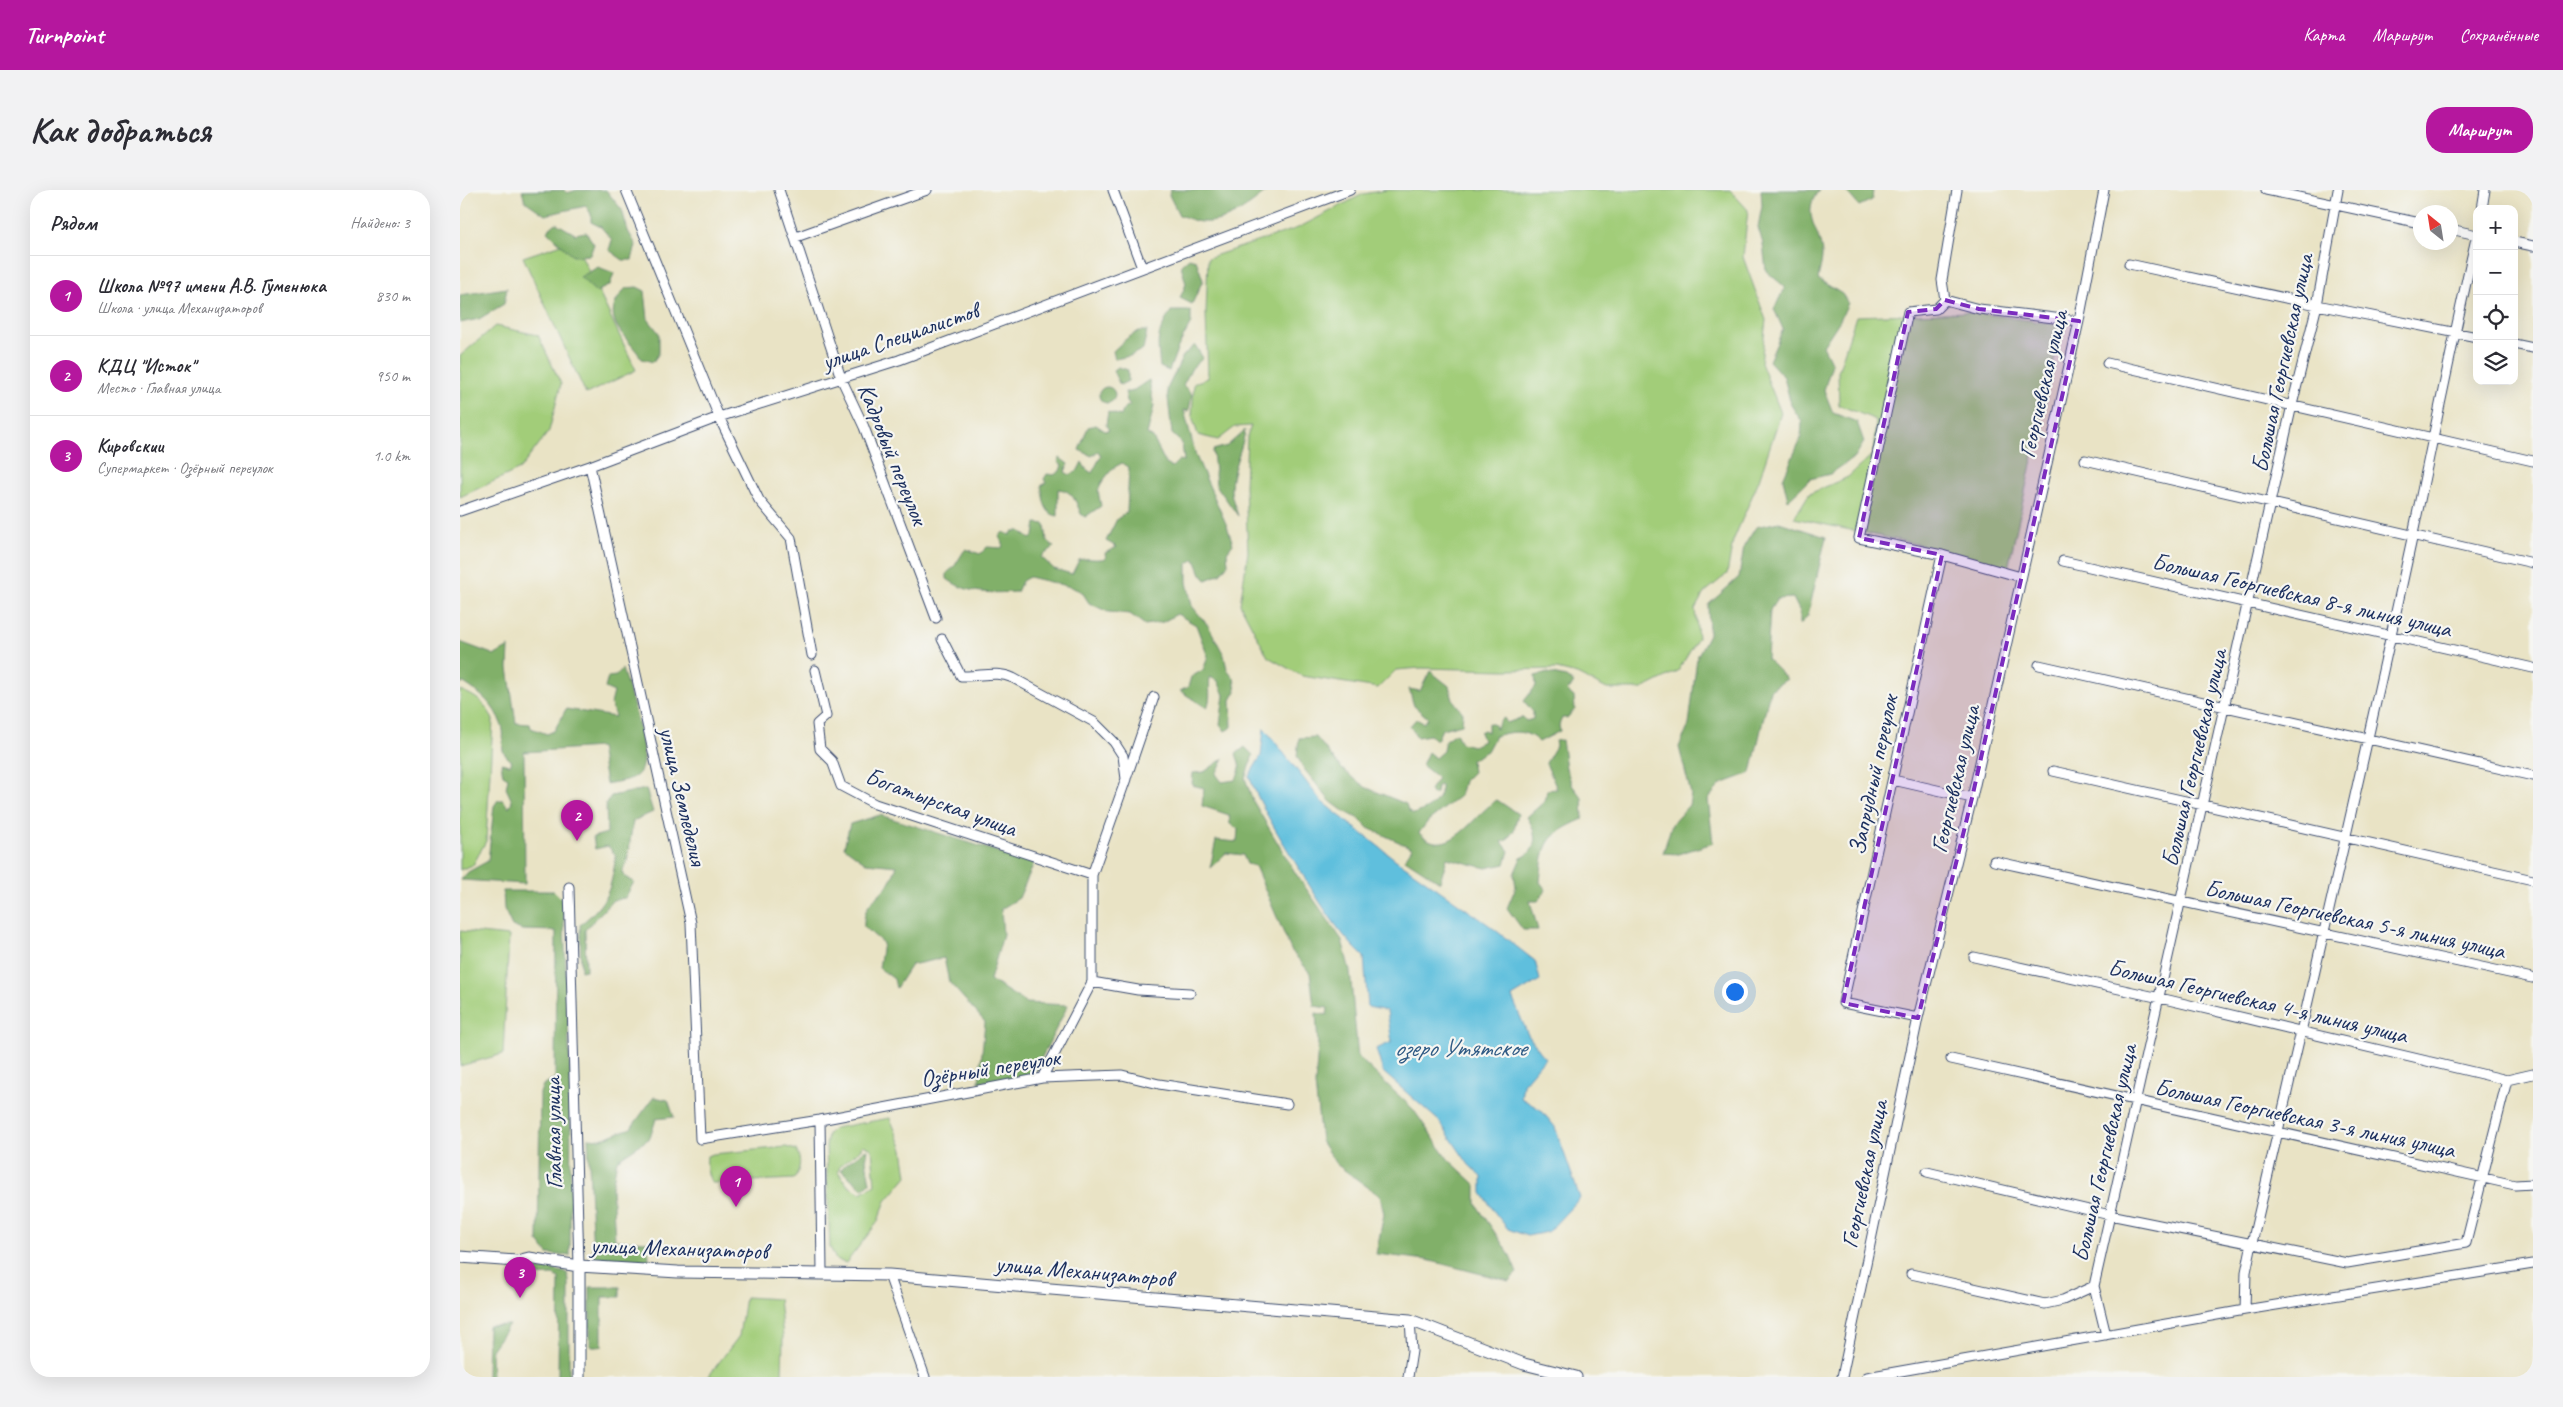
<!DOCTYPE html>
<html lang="ru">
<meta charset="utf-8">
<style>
body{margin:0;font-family:Caveat,sans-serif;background:#f2f2f3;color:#2b2b33}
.controls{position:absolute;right:15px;top:15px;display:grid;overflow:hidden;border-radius:10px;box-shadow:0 5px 20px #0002}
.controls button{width:45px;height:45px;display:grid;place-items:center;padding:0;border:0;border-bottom:1px solid #e1e1e2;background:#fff;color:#2b2b33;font:25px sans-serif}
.compass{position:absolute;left:1953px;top:15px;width:45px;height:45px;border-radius:50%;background:#fff;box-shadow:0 5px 20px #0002;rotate:330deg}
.you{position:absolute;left:1274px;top:801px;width:18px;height:18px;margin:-12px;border:4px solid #fff;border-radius:50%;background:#1a73e8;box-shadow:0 0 0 8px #1a73e833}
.badge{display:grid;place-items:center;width:32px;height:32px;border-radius:50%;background:#b5179e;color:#fff;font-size:16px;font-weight:700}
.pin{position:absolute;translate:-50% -41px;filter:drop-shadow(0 1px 2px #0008)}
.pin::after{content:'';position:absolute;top:26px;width:18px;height:15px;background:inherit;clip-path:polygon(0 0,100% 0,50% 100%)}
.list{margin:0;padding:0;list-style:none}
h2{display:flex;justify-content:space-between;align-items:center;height:65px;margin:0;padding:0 20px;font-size:21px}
h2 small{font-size:16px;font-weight:400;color:#7c7c81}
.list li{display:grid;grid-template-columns:32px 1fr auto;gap:15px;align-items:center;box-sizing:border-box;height:80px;padding:0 20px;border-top:1px solid #e1e1e2}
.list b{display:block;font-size:19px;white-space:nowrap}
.list p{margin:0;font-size:16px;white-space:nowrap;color:#7c7c81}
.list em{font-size:16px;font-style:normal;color:#7c7c81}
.icon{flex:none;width:28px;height:28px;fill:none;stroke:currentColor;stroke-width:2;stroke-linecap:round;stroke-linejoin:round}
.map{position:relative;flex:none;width:2073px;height:1187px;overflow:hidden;border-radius:20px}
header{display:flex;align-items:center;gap:30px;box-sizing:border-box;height:70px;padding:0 25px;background:#b5179e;color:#fff}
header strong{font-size:24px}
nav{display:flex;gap:28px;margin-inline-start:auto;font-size:18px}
.intro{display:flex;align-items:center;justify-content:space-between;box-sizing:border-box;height:120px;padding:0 30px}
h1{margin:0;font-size:35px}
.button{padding:12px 22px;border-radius:20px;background:#b5179e;color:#fff;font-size:18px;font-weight:700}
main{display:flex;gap:30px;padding:0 30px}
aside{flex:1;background:#fff;border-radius:20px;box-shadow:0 5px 20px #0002}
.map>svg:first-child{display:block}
</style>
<header>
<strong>Turnpoint</strong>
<nav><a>Карта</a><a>Маршрут</a><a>Сохранённые</a></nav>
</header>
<div class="intro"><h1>Как добраться</h1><a class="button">Маршрут</a></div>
<main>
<aside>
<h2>Рядом<small>Найдено: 3</small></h2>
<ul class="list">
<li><span class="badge">1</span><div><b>Школа №97 имени А.В. Гуменюка</b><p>Школа · улица Механизаторов</p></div><em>830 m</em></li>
<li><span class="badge">2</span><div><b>КДЦ &quot;Исток&quot;</b><p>Место · Главная улица</p></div><em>950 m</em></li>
<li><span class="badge">3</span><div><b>Кировскии</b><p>Супермаркет · Озёрный переулок</p></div><em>1.0 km</em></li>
</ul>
</aside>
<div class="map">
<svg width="2073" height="1187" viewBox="0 0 2073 1187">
<rect width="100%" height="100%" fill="#f6f6f2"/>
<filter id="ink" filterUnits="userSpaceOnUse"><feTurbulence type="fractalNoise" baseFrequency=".02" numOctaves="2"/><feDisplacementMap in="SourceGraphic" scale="10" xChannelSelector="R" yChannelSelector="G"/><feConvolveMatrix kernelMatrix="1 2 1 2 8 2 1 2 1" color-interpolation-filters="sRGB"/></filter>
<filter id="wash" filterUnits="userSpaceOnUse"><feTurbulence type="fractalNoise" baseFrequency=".0096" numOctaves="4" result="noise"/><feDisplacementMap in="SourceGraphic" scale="20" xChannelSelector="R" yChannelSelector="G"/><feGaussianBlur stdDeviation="1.12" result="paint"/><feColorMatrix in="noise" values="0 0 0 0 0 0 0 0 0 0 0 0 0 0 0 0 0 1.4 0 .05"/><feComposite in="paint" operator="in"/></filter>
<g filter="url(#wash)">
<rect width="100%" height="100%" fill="#e9e3c5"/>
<path fill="#a2cd79" stroke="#5e7e6c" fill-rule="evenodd" d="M 927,0 L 1270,0 L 1288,20 L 1283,67 L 1306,130 L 1301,173 L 1321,223 L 1299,290 L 1273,351 L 1267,384 L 1244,403 L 1235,419 L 1238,448 L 1218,481 L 1182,499 L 1147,499 L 1117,484 L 1097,479 L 1046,480 L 961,478 L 936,480 L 918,498 L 842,486 L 808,467 L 780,414 L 788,362 L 785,296 L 787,247 L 791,236 L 775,237 L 758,250 L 738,245 L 732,226 L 734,193 L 748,188 L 746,123 L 748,68 L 838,38 L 903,4 Z
M 114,50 L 176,180 L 126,204 L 63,67 Z
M 1512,122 L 1602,135 L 1548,378 L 1480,359 L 1334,328 L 1349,304 L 1388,287 L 1413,264 L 1416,230 L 1379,215 L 1378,182 L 1396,126 Z
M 35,136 L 78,145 L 101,194 L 89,241 L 60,279 L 0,307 L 0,166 Z
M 0,500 C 17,507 26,513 33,530 L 26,651 L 13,675 L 0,680 Z
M 0,741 L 49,746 L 43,864 L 0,876 Z
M 430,928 L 443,959 L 447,986 L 426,1011 L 417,1033 L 386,1073 L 376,1070 L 370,1057 L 366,956 L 368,944 L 374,938 ZM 403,955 L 412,959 L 415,995 L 401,1003 L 388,996 L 378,981 C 383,968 397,967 403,955 Z
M 326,957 L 336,960 C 342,971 340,979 334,989 L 252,993 C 247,984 246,977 247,966 L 253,964 Z
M 285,1107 L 319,1109 L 323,1147 L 322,1187 L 248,1187 L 279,1146 Z"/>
<path fill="#81b069" stroke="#4e7064" d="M 104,0 L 107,3 L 117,0 L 146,0 L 162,20 L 168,41 L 176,55 L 172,70 L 163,70 L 149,60 L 152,50 L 141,37 L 131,32 L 131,24 L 126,16 L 85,25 L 65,11 L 62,1 Z
M 710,0 L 806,0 L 806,2 C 789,16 766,34 742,32 C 735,32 726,27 719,25 L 709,5 Z
M 1301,0 L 1359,0 C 1339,26 1362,40 1362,66 C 1362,73 1359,82 1358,89 L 1382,104 L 1388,113 L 1380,130 L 1363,156 L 1372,174 L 1364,200 L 1373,223 L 1397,232 L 1404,252 L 1395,267 L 1370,284 L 1350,289 L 1328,310 L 1323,289 L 1341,248 L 1342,232 L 1331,215 L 1324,187 L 1309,171 L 1323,139 L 1314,119 L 1325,97 L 1306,81 L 1303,54 L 1298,37 L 1302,16 Z
M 1385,0 L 1413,0 L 1412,10 L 1399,16 Z
M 96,33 L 115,44 L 126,42 L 134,54 L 130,65 L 113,66 L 87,41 Z
M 729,68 L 736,70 L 743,90 L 732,114 L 720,108 L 726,94 L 721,75 Z
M 138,77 L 154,83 L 150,95 L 136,102 L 120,87 Z
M 177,97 L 185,101 L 188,129 L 199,143 L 199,163 L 193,172 L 182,169 C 164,142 137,129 166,98 Z
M 47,98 L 44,114 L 19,129 L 0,133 L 0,105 Z
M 711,121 L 731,121 L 731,133 L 718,157 L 709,181 L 700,177 C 697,149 696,146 711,121 Z
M 679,141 L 687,141 L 683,159 L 670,166 L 655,169 L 653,161 L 666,149 Z
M 735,155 L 743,168 L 732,178 L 723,195 L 732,204 L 729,221 L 724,220 L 736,266 L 767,336 L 773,354 L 767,362 L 768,374 L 760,384 L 746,390 L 741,384 L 735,369 L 727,374 L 727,392 L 732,416 L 749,437 L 764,465 L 767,479 L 774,488 L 776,501 L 771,510 L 772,537 L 765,541 L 760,534 L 764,505 L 758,491 L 750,487 C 748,500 752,505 747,518 L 720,501 L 728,497 L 731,487 L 743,480 L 748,467 L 736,435 L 717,424 L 703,432 L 685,435 L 670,424 L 648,422 L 629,413 L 622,402 L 611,397 L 569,387 L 562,391 L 557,402 C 531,403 509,405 487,389 L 487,383 L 494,377 L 504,361 L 506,359 L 520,364 L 527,357 L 542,358 L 543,353 L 539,347 L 543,342 L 550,345 L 553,341 L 560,341 L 570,349 L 574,346 L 576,333 L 585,334 L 587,351 L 594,357 L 581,367 L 594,379 L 612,384 L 619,370 C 629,367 636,371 646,368 L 645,363 L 657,357 L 646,351 L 657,329 L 667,322 L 669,277 L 662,273 L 653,278 L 642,292 L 638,301 L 641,316 L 625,327 L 621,324 C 616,312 613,300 598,299 L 598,326 C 583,324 584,308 581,296 L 586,293 L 584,289 L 587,284 L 594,285 L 600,281 L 602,275 L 598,272 L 600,268 L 608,274 L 605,282 L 610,285 L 618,280 L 622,272 L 626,279 L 632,283 L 641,266 L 638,261 L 632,266 L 619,260 L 628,237 L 636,235 L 645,241 L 649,240 L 646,235 L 648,222 L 661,226 L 664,218 L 670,215 L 667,211 L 665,202 L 671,202 L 689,190 L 694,216 L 687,244 L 693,248 L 706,274 L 712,277 L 719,270 L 724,271 L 722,253 L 712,244 L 707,199 L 723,166 Z
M 658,177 L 668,180 L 668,191 L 660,195 L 653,181 Z
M639 205a8 8 0 1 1 16 0a8 8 0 1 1-16 0Z
M 785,240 C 783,259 771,279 771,299 C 771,308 776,318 778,326 L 756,295 L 753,260 L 767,256 Z
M 1319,332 L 1366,347 L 1348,425 L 1340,435 L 1340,422 L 1333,408 L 1317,409 L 1310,420 L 1307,469 L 1327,489 L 1310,500 L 1291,583 L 1261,594 L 1248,609 L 1253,653 L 1218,664 L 1203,663 L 1212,634 L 1229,615 L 1231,604 L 1219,557 L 1229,535 L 1237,467 L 1249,444 L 1248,415 L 1279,387 L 1284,356 L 1296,337 Z
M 0,452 L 35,465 L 49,457 L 48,478 L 56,533 L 70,534 L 71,538 L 87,544 L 94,541 L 106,519 L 155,527 L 151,514 L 154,502 L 145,498 L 148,487 L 156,486 L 162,479 C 168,499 196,573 176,586 C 168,591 155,592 146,594 L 140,557 L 64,562 L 65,694 L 1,690 L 8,682 L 28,671 L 34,616 L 38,610 L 43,610 L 49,618 L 52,611 L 46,598 L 48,588 L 43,585 L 41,573 L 50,575 L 52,571 C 35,559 47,552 42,536 C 34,514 22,505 4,493 L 0,493 Z
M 970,481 L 989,496 L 993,510 L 1003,523 L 1002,534 L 982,539 L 977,550 L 970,545 L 957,547 L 950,536 L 956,529 L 964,533 L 968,528 L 954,516 L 949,499 L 960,501 Z
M 1088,483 L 1106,487 L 1114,493 L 1107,501 L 1114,507 L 1115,519 L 1107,528 L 1102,528 L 1099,535 L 1100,541 L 1079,552 C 1066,539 1052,541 1035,546 L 1027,561 L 1011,570 L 1013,582 L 1004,591 L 1000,606 L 968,631 L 959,643 C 989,672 1013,625 1037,610 L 1058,624 L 1054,640 L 1047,650 L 1042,652 L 1049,661 L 1045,674 L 1026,678 L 987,668 L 980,692 L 945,669 L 952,658 L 908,638 L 899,629 L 882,620 L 870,611 L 844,579 L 837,566 L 839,548 L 856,547 L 882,579 L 905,597 L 946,614 L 948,620 L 953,624 C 968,620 982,611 981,595 L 977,596 L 976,603 L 972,604 L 970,600 L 978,588 L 962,575 L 968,562 L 975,568 L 983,561 C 984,552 987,547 996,543 L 1001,553 L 1013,556 L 1023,551 L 1020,542 L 1024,540 L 1028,542 L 1028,533 L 1035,535 L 1036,539 L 1040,531 L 1044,528 L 1047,533 L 1063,527 L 1066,531 L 1073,529 L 1073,522 L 1064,511 L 1076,496 L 1075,486 Z
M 1102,550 L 1106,578 L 1112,595 L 1122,608 L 1123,629 C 1085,646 1084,652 1080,692 L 1086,700 L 1078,711 L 1070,711 L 1078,740 L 1063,740 L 1047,718 L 1056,697 L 1054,684 L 1061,668 C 1080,661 1076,640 1067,627 L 1085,611 L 1087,600 L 1097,599 L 1086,573 L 1096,556 L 1095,551 Z
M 785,557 L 793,565 L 785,588 L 793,611 L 836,684 L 882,750 L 890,781 L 898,867 L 953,919 L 988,969 L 1016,995 L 1016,1014 L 1049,1064 L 1057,1083 L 1049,1091 L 967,1070 L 916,1064 L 924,1024 L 920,1006 L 876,974 L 861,951 L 855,895 L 858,856 L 856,823 L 867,825 L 868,818 L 854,816 L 850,783 L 831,760 L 795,676 L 787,674 L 783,665 L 766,663 L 750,678 L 756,650 L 777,652 L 778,639 L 770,634 L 769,625 L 742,616 L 744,598 L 732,595 L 733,583 L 744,582 L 764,568 L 756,584 L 762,592 L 775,590 C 782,580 780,575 776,564 Z
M 186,599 L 193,622 L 173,631 L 167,672 L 162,682 L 165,687 L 174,692 L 165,708 L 153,710 L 125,740 L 126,780 L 121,781 L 120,735 C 149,710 150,702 156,666 L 148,656 L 135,659 L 133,647 L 147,643 L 146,614 L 151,606 Z
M 420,625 L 574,673 L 559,708 L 541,719 L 543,745 L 530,790 L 566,813 L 608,815 L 573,885 L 519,892 L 525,832 L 489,792 L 484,768 L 451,775 L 436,798 L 434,789 L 419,778 L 423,753 L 404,737 C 403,715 413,712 426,697 C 431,692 434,683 437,676 L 406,673 L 384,657 L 390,634 Z
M 43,701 L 94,701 L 103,710 L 111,905 L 110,1066 L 88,1064 L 78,1051 L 80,903 L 83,895 L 95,888 L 96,741 L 62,740 L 52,736 L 44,719 Z
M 194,907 L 208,910 L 214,927 L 196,929 L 190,948 L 157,970 L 152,998 L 155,1050 L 188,1052 L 189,1070 L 133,1067 L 128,948 L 141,949 L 171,938 Z
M 404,960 L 408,960 L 406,970 L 410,993 L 403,999 L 381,980 C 386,971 397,968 404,960 Z
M 90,1079 L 107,1083 L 109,1091 L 109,1187 L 98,1187 L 99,1088 L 93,1085 L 74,1086 L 73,1083 L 76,1080 Z
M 130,1097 L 160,1097 L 160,1107 L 142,1107 L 142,1156 L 130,1156 Z
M 49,1135 L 31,1160 L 32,1187 L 27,1187 L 28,1136 Z"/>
<path fill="#5fbfdd" stroke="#3d779e" d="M 804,538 L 862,612 L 936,670 L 1029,735 L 1075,771 L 1080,790 L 1052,807 L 1068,845 L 1085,868 L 1063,894 L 1061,908 L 1081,920 L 1095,937 L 1120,1008 L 1088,1042 L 1067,1046 L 1048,1039 L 1036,1024 L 1022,1003 L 1022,987 L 1009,975 L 979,931 L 923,882 L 916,859 L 932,852 L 927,821 L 908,817 L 904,767 C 876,741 858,709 838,677 C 820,647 801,618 789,586 L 801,566 Z"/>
</g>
<g filter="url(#ink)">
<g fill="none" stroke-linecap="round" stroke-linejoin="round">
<g stroke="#3a4a6d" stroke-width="11">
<path id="minor" d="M 166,0 L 259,227 L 299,310 L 331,348 L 352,465
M 319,0 L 381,188 L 404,237 L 476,428
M 653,0 L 682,78
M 1497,0 L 1482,90 L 1485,110 L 1519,119 L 1619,131
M 1806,0 L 1960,33
M 2022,19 L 2025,0
M 1990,39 L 2017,45
M 336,47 L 467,0
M 2054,52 L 2073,56
M 1669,74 L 1857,115 L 2017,147
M 1485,110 L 1476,119 L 1448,122 L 1399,348 L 1482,365 L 1561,387
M 2054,154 L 2073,158
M 1647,173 L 2073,271
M 1625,270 L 2073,373
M 130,276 L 231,733 L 240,949 L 360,930 L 582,888 L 662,885 L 699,894 L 827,914
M 0,321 L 130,276 L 259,227 L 439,170 L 890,0
M 1603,371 L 2073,478
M 482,449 L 501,486 C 520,487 536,480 553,488 L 634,532 L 654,552 L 663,566 L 666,589 L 632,685 L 632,792 L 582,888
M 1579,475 L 2073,586
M 355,480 L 366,526 L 357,534 L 360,559 L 372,571 L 381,596 L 415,614 L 632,685
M 1593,581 L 2073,690
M 667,586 L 694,507
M 1433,590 L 1512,608
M 1534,671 L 2072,788
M 109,697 L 119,1076
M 1514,767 L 1700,808 L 2047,890 L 2073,884
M 632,792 L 678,800 L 730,803
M 1458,828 L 1383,813 L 1482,365
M 1491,869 L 2055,995 L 2073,994
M 360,930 L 362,1083
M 1467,982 L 1650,1025 L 1887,1073 L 2006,1053 L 2047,890
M 1451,1084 L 1585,1114 L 1603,1110 L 1634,1096
M 429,1085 L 465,1187
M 1785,1120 L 1786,1082 L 1792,1053 C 1847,817 1902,581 1953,344 C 1974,244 1994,144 2017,44
M 1646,1145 L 1634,1096 L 1832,215 L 1857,115 L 1878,0
M 948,1187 L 952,1161 L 950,1130
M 1382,1187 L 1458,828 L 1512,608 L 1619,131 L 1644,0
M 1407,1187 L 1785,1120 L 2073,1074"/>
</g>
<g stroke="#3a4a6d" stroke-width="13">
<path id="tertiary" d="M 0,1067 L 57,1071 L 69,1068 L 119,1076 L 218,1082 L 429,1085 L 950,1130 L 1064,1174 L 1116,1187
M 119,1076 L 119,1187"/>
</g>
<use href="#minor" stroke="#fff" stroke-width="9"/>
<use href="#tertiary" stroke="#fff" stroke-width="11"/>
</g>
</g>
<path fill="#7b2cbf" fill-opacity="0.2" stroke="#7b2cbf" stroke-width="4" stroke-dasharray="10 6" stroke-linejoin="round" d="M 1485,110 L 1519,119 L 1619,131 L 1512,608 L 1458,828 L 1383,813 L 1482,365 L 1399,348 L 1448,122 L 1476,119 Z"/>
<g text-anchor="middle" stroke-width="4.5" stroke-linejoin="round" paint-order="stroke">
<g font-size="24" fill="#1b2f5e" stroke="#f6f6f2">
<text transform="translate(440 146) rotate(-19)" y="8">улица Специалистов</text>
<text transform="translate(1822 173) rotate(-78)" y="8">Большая Георгиевская улица</text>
<text transform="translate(1583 194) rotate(-77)" y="8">Георгиевская улица</text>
<text transform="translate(433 264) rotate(68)" y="8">Кадровый переулок</text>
<text transform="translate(1842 405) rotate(13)" y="8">Большая Георгиевская 8-я линия улица</text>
<text transform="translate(1734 568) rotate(-77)" y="8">Большая Георгиевская улица</text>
<text transform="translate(1413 585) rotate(-78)" y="8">Запрудный переулок</text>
<text transform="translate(1495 589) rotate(-77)" y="8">Георгиевская улица</text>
<text transform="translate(223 606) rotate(77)" y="8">улица Земледелия</text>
<text transform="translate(481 612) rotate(20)" y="8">Богатырская улица</text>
<text transform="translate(1895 729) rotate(12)" y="8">Большая Георгиевская 5-я линия улица</text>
<text transform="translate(1798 811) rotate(13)" y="8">Большая Георгиевская 4-я линия улица</text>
<text transform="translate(530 878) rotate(-9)" y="8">Озёрный переулок</text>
<text transform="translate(1845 928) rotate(12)" y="8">Большая Георгиевская 3-я линия улица</text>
<text transform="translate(93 943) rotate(-91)" y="8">Главная улица</text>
<text transform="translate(1644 963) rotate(-77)" y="8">Большая Георгиевская улица</text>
<text transform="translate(1404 984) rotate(-78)" y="8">Георгиевская улица</text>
<text transform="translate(219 1058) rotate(2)" y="8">улица Механизаторов</text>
<text transform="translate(624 1081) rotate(5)" y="8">улица Механизаторов</text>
</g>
<g font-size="25" font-style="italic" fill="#2f5a84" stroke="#f6f6f2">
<text x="1000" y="866">озеро Утятское</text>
</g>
</g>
</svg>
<div class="controls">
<button>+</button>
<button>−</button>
<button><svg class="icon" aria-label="locate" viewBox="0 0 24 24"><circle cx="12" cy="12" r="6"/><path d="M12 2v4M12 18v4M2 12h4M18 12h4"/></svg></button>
<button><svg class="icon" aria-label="layers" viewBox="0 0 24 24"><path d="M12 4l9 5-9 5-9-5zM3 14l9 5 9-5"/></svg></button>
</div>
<svg class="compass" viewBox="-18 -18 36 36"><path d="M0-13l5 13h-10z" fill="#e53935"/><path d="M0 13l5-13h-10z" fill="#7c7c81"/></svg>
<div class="you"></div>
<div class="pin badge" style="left:276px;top:1017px">1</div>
<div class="pin badge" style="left:117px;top:651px">2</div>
<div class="pin badge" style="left:60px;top:1108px">3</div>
</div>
</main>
